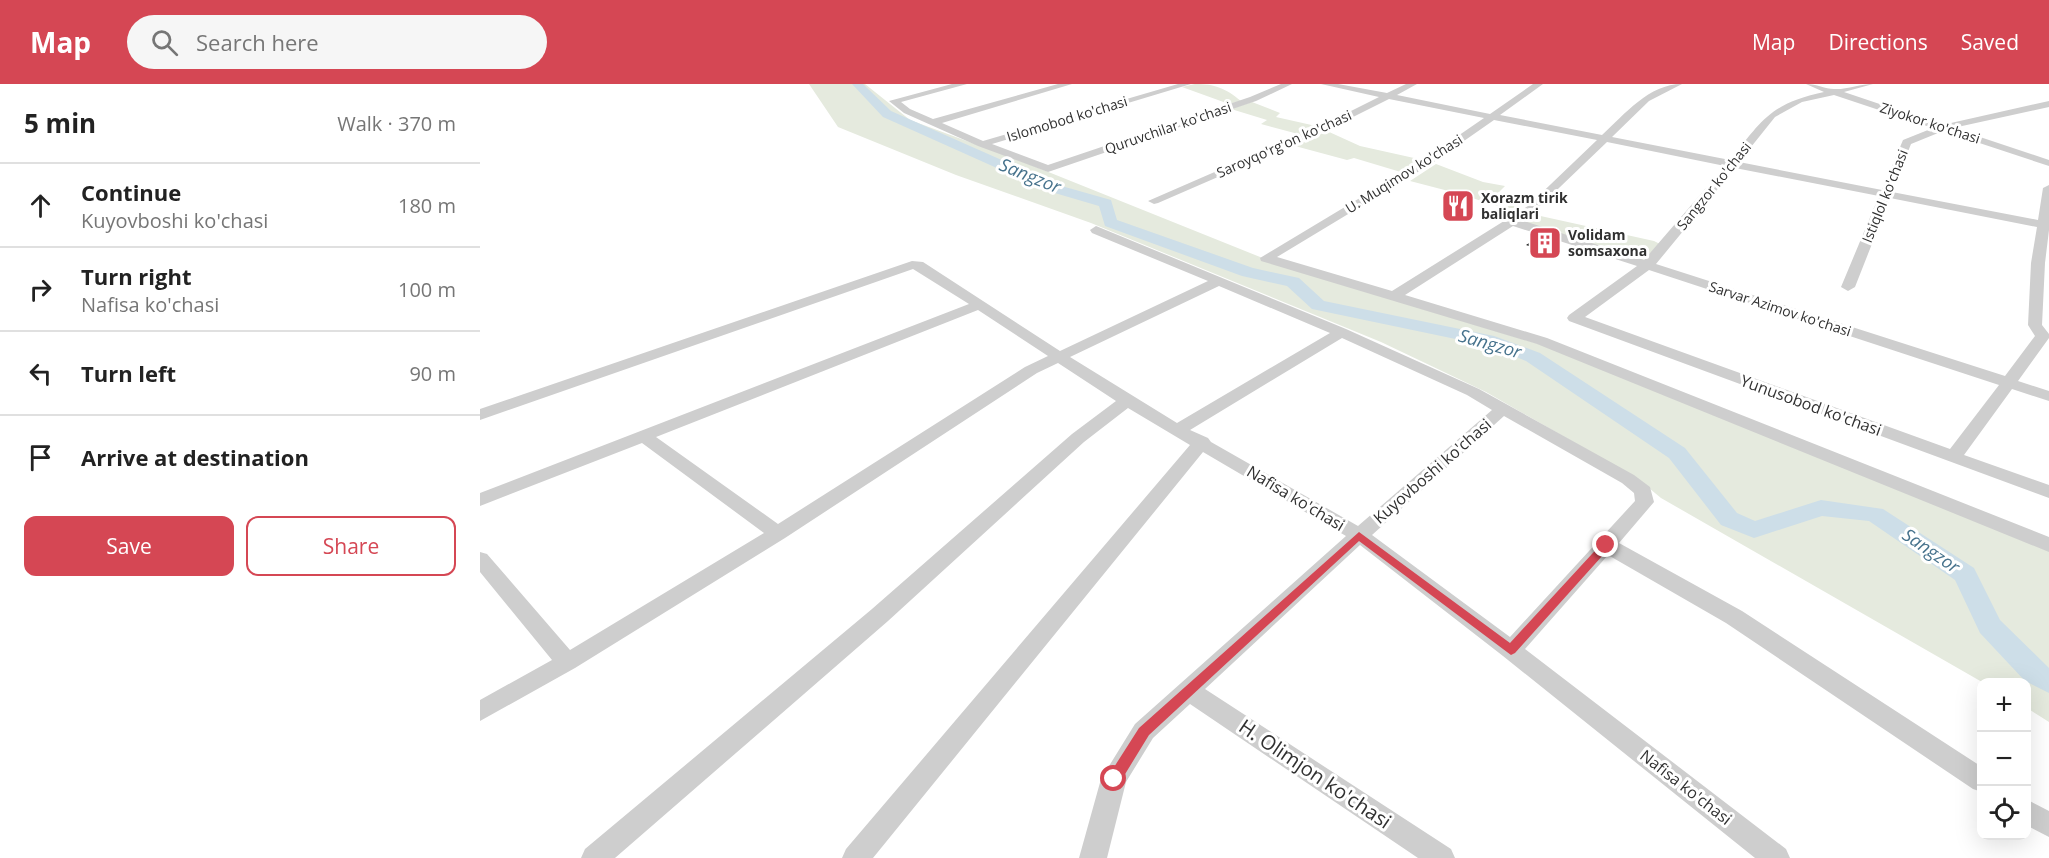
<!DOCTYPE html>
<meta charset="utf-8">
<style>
body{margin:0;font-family:"Open Sans",sans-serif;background:#f6f6f6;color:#222}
.controls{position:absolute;right:18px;bottom:18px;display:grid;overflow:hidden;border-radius:12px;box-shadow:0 6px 24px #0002}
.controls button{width:54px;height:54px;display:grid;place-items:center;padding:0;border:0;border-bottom:2px solid #e0e0e0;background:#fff;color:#222;font:30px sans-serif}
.stop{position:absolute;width:18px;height:18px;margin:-14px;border:4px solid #d54754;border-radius:50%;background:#fff}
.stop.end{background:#d54754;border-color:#fff;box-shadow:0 2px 6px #0008}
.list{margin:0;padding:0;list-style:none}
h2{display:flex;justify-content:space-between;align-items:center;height:78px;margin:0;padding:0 24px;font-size:26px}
h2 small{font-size:20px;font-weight:400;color:#767676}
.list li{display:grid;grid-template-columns:39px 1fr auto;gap:18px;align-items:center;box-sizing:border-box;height:84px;padding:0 24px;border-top:2px solid #e0e0e0}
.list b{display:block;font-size:22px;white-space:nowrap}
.list p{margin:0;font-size:20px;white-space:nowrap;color:#767676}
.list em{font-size:20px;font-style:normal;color:#767676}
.actions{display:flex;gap:12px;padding:18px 24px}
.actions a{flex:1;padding:14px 0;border:2px solid #d54754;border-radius:12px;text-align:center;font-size:21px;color:#d54754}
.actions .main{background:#d54754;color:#fff}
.icon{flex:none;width:33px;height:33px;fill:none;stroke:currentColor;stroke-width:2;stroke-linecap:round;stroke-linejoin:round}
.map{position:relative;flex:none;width:1569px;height:774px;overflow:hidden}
header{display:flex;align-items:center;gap:36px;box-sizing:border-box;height:84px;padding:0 30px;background:#d54754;color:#fff}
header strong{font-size:28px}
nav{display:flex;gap:33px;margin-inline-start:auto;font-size:21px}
.search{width:420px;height:54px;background:#f6f6f6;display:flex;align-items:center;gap:15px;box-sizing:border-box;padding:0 21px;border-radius:33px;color:#767676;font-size:22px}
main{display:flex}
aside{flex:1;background:#fff}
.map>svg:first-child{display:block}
</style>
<header>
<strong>Map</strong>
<div class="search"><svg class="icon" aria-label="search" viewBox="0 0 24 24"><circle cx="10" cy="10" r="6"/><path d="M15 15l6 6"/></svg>Search here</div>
<nav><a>Map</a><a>Directions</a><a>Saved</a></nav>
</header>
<main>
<aside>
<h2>5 min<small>Walk · 370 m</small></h2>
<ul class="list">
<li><svg class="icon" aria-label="ahead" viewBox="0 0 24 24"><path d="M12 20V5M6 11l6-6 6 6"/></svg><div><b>Continue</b><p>Kuyovboshi ko'chasi</p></div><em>180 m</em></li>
<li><svg class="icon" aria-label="right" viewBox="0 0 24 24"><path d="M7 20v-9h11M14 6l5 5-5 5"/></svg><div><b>Turn right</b><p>Nafisa ko'chasi</p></div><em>100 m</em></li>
<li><svg class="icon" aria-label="left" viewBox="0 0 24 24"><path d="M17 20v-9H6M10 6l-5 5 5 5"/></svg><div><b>Turn left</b></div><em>90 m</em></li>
<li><svg class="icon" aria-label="arrive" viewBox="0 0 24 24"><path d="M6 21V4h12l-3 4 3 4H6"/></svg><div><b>Arrive at destination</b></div></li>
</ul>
<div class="actions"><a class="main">Save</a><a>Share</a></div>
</aside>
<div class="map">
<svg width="1569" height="774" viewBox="0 0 1569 774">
<rect width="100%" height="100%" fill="#fff"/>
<path fill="#e5eade" d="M 329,0 L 385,0 L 430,36 L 546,79 L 805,183 L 1062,261 L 1569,465 L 1569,638 L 1547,624 L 1546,598 L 1502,598 L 1181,414 L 1158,395 L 1006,308 L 901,258 L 611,139 L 476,91 L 358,43 Z
M 715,0 C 735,0 745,4 761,17 L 749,20 L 702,3 Z
M 772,18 L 800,29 L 796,33 L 836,42 L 822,51 L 781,40 L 787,36 L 751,25 Z
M 847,47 L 880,62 L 943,76 L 924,89 L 874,74 L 867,76 L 815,62 Z
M 956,80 L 1003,98 L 1025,102 L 1016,111 L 1047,117 L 1035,128 L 980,110 L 930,97 Z
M 1056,131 L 1174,157 L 1180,160 L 1161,178 L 1042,139 Z"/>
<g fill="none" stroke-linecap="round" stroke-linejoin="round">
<path fill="#cddee8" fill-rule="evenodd" d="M 372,0 L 383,0 L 411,27 L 578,101 L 631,116 L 637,136 L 773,184 L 819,194 L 844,217 L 1014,252 L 1060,269 L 1205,364 L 1257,429 L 1275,437 L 1341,416 L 1403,425 L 1494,484 L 1520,536 L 1569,584 L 1569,609 L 1545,597 L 1500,549 L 1475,496 L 1389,437 L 1342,432 L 1274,454 L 1241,441 L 1189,374 L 1046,277 L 1009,262 L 832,225 L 807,202 L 762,192 L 625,142 L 619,122 L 568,107 L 403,33 Z"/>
</g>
<path fill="#181818" d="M 1059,153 L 1079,159 L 1066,168 L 1046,161 Z"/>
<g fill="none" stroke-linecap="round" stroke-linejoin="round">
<path fill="#cecece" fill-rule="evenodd" d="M 472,0 L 487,0 L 421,18 L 430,25 L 453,35 L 578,0 L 592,0 L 462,39 L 503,57 L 698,0 L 711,0 L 512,60 L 568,81 L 770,13 L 801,0 L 812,0 L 776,17 L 568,88 L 498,62 L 424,29 L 409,17 Z
M 841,0 L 858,0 L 907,9 L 926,0 L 937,0 L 917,11 L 1010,30 L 1053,0 L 1063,0 L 1020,31 L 1122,51 C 1145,30 1169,0 1202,0 L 1169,17 L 1132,53 L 1250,76 C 1283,35 1290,20 1344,8 L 1326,0 C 1337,0 1345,5 1354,5 C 1365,6 1381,0 1393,0 L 1364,8 L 1462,41 L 1569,17 L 1569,23 L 1473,44 L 1569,76 L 1569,82 L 1463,47 L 1431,60 L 1412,108 L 1558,136 L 1563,104 L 1569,101 L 1569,146 L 1565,179 L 1562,241 L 1569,250 L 1569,254 L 1538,297 L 1569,307 L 1569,317 L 1532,305 L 1484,371 L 1569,401 L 1569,414 L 1089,237 L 1087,234 L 1089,231 L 1157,182 L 1033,142 L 925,211 L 1067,254 L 1569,453 L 1569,468 L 1057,260 L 781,177 L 780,174 L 943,76 L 1004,34 L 909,15 L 851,44 L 678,119 L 674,120 L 668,117 L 845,40 L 899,13 ZM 1354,11 L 1453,44 L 1423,56 L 1402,106 L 1259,78 L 1295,33 L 1322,18 ZM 1014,36 L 1117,56 L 1048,122 L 912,207 L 797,173 L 951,80 ZM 1127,58 L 1245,82 L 1164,176 L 1041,136 L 1056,126 ZM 1255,84 L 1399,112 L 1361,203 L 1368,207 L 1375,203 L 1410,114 L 1557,143 L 1551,179 L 1548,241 L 1555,252 L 1525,292 L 1176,180 ZM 1169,186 L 1519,301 L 1470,365 L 1105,233 Z
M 616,142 L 866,245 L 999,305 L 1154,391 L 1170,403 L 1174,418 L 1139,459 L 1262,527 L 1502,683 L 1502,708 L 1493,705 L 1246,539 L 1128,471 L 1045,565 L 1306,765 L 1310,774 L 1275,774 L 1023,572 L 880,461 L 725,605 L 971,765 L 975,774 L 938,774 L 710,620 L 673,654 L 646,698 L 627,774 L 599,774 L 621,695 L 655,640 L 866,452 L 723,368 L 393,774 L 362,774 L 366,765 L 710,361 L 648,324 L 604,358 L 408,537 L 135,774 L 101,774 L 105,765 L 392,525 L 592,350 L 636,317 L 578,279 L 557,289 L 305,454 L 95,584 L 0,637 L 0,616 L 72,576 L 0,488 L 0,468 L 7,470 L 90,566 L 284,449 L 162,359 L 0,422 L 0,409 L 489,220 L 433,185 L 0,336 L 0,325 L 432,177 L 443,178 L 580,267 L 728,197 L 612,149 L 610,146 ZM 739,202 L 850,249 L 697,339 L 590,273 ZM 498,226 L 568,272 L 545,283 L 298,440 L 176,353 ZM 862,254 L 987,311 L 1012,326 L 878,442 L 731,358 L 728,354 L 710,346 ZM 1024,332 L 1142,399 L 1154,409 L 1155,417 L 1030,553 L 892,451 Z
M 1546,715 L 1569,727 L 1569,753 L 1546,741 Z"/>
</g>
<path fill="#d54754" d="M 879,448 L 1030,559 L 1123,458 L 1126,457 L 1132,461 L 1035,569 L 1031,571 L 879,457 L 669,651 L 639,700 L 629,700 L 627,695 L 629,691 L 659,644 Z"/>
<defs>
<g id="restaurant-square" transform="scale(1.725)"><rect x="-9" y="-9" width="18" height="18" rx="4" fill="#d54754" stroke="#fff"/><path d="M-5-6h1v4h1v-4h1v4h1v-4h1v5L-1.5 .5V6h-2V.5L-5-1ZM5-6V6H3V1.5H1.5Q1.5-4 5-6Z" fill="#fff"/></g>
<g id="building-square" transform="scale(1.725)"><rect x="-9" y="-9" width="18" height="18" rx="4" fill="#d54754" stroke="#fff"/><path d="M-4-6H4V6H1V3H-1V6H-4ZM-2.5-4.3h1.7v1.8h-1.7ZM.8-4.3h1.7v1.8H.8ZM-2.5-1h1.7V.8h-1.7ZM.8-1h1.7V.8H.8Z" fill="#fff"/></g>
</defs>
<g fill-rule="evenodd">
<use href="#restaurant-square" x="978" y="122"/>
<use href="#building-square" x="1065" y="159"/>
</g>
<g text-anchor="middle" stroke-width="6" stroke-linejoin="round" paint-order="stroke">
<g font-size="14" fill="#313131" stroke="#fff">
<text transform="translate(587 35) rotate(-17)" y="5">Islomobod ko'chasi</text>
<text transform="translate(1450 39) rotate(18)" y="5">Ziyokor ko'chasi</text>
<text transform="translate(688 44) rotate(-19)" y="5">Quruvchilar ko'chasi</text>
<text transform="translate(804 60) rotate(-24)" y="5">Saroyqo'rg'on ko'chasi</text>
<text transform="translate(924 90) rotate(-32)" y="5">U. Muqimov ko'chasi</text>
<text transform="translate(1234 102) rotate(-51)" y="5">Sangzor ko'chasi</text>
<text transform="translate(1405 112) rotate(-68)" y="5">Istiqlol ko'chasi</text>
<text transform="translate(1300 225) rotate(18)" y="5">Sarvar Azimov ko'chasi</text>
</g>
<g font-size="14" font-weight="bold" fill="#313131" stroke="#fff" text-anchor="start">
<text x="1001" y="119">Xorazm tirik<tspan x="1001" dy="16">baliqlari</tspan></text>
<text x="1088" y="156">Volidam<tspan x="1088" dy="16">somsaxona</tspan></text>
</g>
<g font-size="16" fill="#313131" stroke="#fff">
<text transform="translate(1331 321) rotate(20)" y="6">Yunusobod ko'chasi</text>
<text transform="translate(952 387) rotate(-41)" y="6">Kuyovboshi ko'chasi</text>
<text transform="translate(816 414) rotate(31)" y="6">Nafisa ko'chasi</text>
<text transform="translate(1206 703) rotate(38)" y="6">Nafisa ko'chasi</text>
</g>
<g font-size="18" font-style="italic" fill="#46728c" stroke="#fff">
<text transform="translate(550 92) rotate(22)" y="6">Sangzor</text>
<text transform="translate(1010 260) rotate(16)" y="6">Sangzor</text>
<text transform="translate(1451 467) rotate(34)" y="6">Sangzor</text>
</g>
<g font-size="20" fill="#313131" stroke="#fff">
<text transform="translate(835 690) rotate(34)" y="7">H. Olimjon ko'chasi</text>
</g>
</g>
</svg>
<div class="controls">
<button>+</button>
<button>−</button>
<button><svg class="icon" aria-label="locate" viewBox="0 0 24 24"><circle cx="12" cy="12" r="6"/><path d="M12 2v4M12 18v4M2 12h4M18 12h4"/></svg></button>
</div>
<div class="stop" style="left:634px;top:695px"></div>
<div class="stop end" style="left:1126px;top:461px"></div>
</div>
</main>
